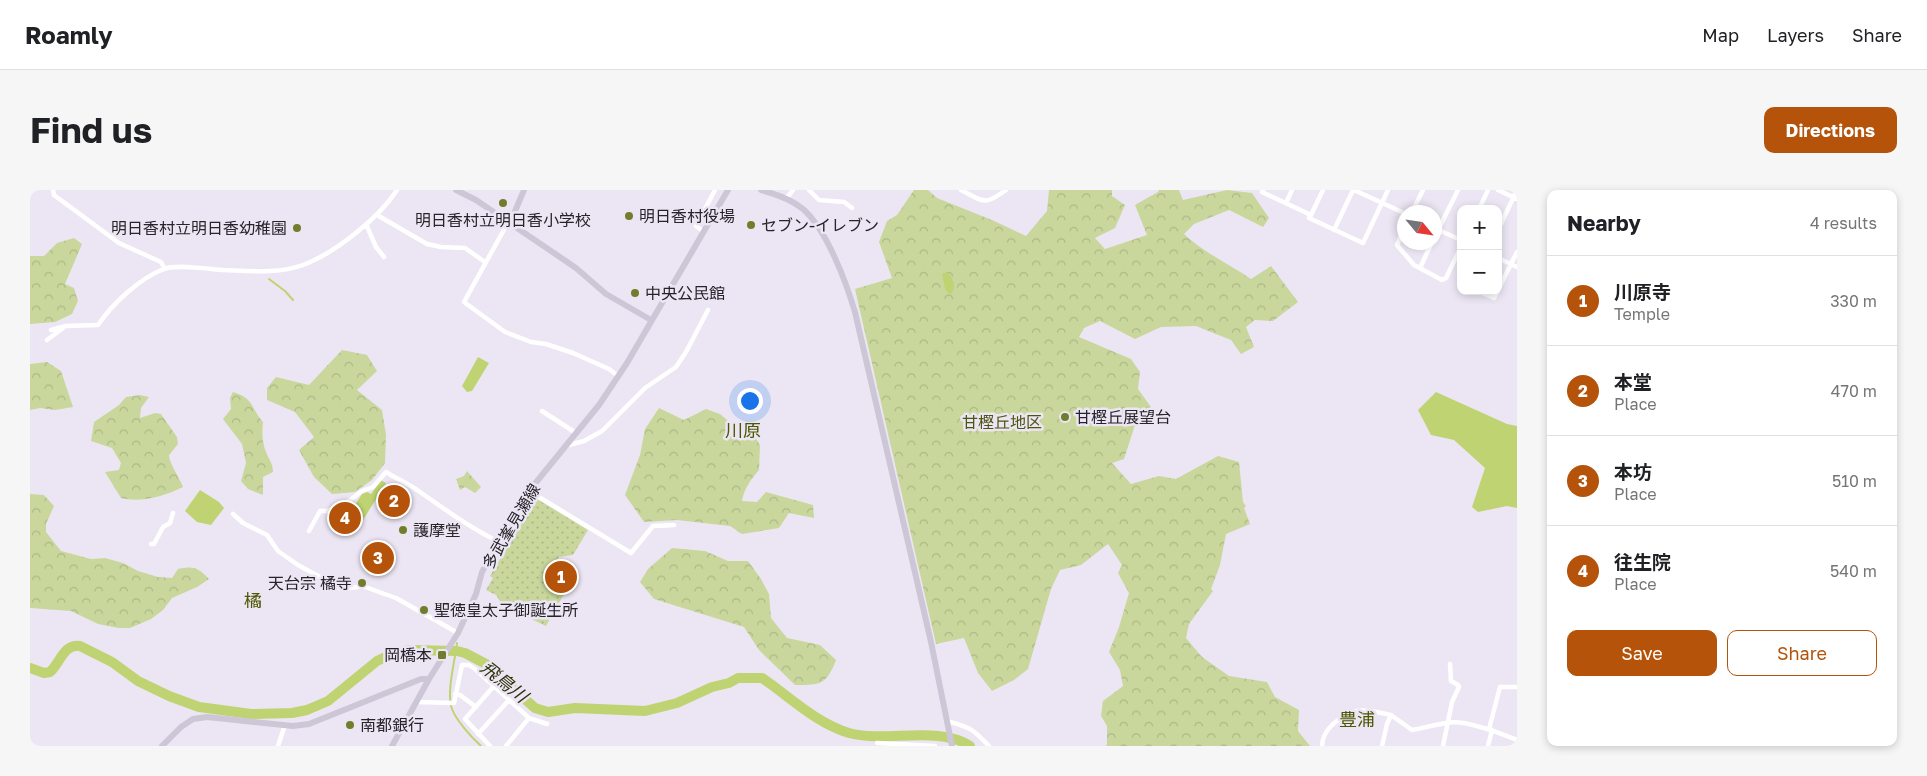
<!DOCTYPE html>
<meta charset="utf-8">
<style>
body{margin:0;font-family:"Golos Text","Noto Sans JP",sans-serif;background:#f6f6f6;color:#202124}
.controls{position:absolute;right:15px;top:15px;display:grid;overflow:hidden;border-radius:10px;box-shadow:0 2px 8px #0003}
.controls button{width:45px;height:45px;display:grid;place-items:center;padding:0;border:0;border-bottom:1px solid #e0e0e0;background:#fff;color:#202124;font:25px sans-serif}
.compass{position:absolute;left:1367px;top:15px;width:45px;height:45px;border-radius:50%;background:#fff;box-shadow:0 2px 8px #0003;rotate:119deg}
.you{position:absolute;left:719px;top:210px;width:18px;height:18px;margin:-12px;border:4px solid #fff;border-radius:50%;background:#1a73e8;box-shadow:0 0 0 8px #1a73e833}
.badge{display:grid;place-items:center;width:32px;height:32px;border-radius:50%;background:#b45309;color:#fff;font-size:16px;font-weight:700}
.pin{position:absolute;translate:-50% -50%;border:2px solid #fff;box-shadow:0 1px 5px #0006}
.list{margin:0;padding:0;list-style:none}
h2{display:flex;justify-content:space-between;align-items:center;height:65px;margin:0;padding:0 20px;font-size:21px}
h2 small{font-size:16px;font-weight:400;color:#757577}
.list li{display:grid;grid-template-columns:32px 1fr auto;gap:15px;align-items:center;box-sizing:border-box;height:90px;padding:0 20px;border-top:1px solid #e0e0e0}
.list b{display:block;font-size:19px;white-space:nowrap}
.list p{margin:0;font-size:16px;white-space:nowrap;color:#757577}
.list em{font-size:16px;font-style:normal;color:#757577}
.actions{display:flex;gap:10px;padding:15px 20px}
.actions a{flex:1;padding:11px 0;border:1px solid #b45309;border-radius:10px;text-align:center;font-size:18px;color:#b45309}
.actions .main{background:#b45309;color:#fff}
.map{position:relative;flex:none;width:1487px;height:556px;overflow:hidden;border-radius:10px}
header{display:flex;align-items:center;gap:30px;box-sizing:border-box;height:70px;padding:0 25px;background:#fff;border-bottom:1px solid #e0e0e0}
header strong{font-size:24px}
nav{display:flex;gap:28px;margin-inline-start:auto;font-size:18px}
.intro{display:flex;align-items:center;justify-content:space-between;box-sizing:border-box;height:120px;padding:0 30px}
h1{margin:0;font-size:35px}
.button{padding:12px 22px;border-radius:10px;background:#b45309;color:#fff;font-size:18px;font-weight:700}
main{display:flex;gap:30px;padding:0 30px}
aside{flex:1;background:#fff;border-radius:10px;box-shadow:0 2px 8px #0003}
.map>svg:first-child{display:block}
</style>
<header>
<strong>Roamly</strong>
<nav><a>Map</a><a>Layers</a><a>Share</a></nav>
</header>
<div class="intro"><h1>Find us</h1><a class="button">Directions</a></div>
<main>
<div class="map">
<svg width="1487" height="556" viewBox="0 0 1487 556">
<defs>
<pattern id="grass-dots" width="8" height="8" patternUnits="userSpaceOnUse" patternTransform="scale(1.25)"><rect width="8" height="8" fill="#c9d79c"/><path d="M2 2h.1M6 6h.1" fill="none" stroke="#acb886" stroke-width="1.8" stroke-linecap="round"/></pattern>
<pattern id="forest-crowns" width="20" height="18" patternUnits="userSpaceOnUse" patternTransform="scale(1.25)"><rect width="20" height="18" fill="#c9d79c"/><path d="M2 6a3 3 0 1 1 6 0M12 15a3 3 0 1 1 6 0" fill="none" stroke="#acb886"/></pattern>
</defs>
<rect width="100%" height="100%" fill="#ece6f4"/>
<path fill="url(#grass-dots)" d="M 507,309 L 558,340 L 543,365 L 529,367 L 517,389 L 534,404 L 516,436 L 473,416 L 466,405 L 456,400 L 463,388 L 460,386 L 475,361 L 471,359 L 476,349 L 480,351 L 502,311 L 505,312 Z"/>
<path fill="url(#forest-crowns)" d="M 884,0 L 898,0 L 907,8 L 962,30 L 996,46 L 1017,21 L 1019,0 L 1082,0 L 1082,6 L 1095,15 L 1085,38 L 1065,48 L 1075,59 L 1117,45 L 1105,15 L 1128,2 L 1129,0 L 1149,0 L 1153,10 L 1197,0 L 1222,3 L 1239,28 L 1233,37 L 1199,20 L 1164,34 L 1154,44 C 1173,62 1199,74 1221,89 L 1241,76 L 1268,112 L 1243,131 L 1225,130 L 1216,137 L 1224,157 L 1211,164 L 1201,150 L 1166,136 L 1131,137 L 1105,149 L 1070,131 L 1054,138 L 1049,147 L 1101,169 L 1110,182 L 1108,199 L 1121,217 L 1105,227 L 1105,235 L 1094,269 L 1082,273 L 1101,294 L 1129,286 L 1146,289 L 1188,266 L 1209,272 L 1213,312 L 1216,316 L 1214,318 L 1220,334 L 1196,344 L 1190,375 L 1181,399 L 1183,401 L 1159,434 L 1156,448 L 1172,467 L 1199,486 L 1237,492 L 1245,507 L 1269,520 L 1268,541 L 1280,556 L 1076,556 L 1077,554 L 1077,536 L 1071,526 L 1073,511 L 1093,496 L 1090,480 L 1079,462 L 1089,437 L 1099,403 L 1088,383 L 1092,375 L 1078,354 L 1051,375 L 1030,380 L 1021,399 L 998,479 L 984,490 L 962,501 L 948,483 L 934,448 L 906,454 L 825,99 L 862,88 L 849,52 L 857,31 L 867,25 Z
M 44,48 L 52,54 L 35,94 L 44,98 L 48,111 L 42,124 L 25,132 L 0,134 L 0,66 L 14,66 L 27,53 Z
M 312,160 L 337,165 L 347,181 L 327,200 L 352,220 L 356,245 L 355,273 L 342,290 L 325,302 L 302,304 L 284,287 L 269,260 L 284,247 L 265,222 L 237,210 L 237,198 L 246,187 L 279,195 Z
M 17,172 L 31,181 L 43,217 L 25,220 L 10,218 L 0,220 L 0,174 Z
M 203,202 C 225,209 220,217 233,232 C 232,243 232,252 236,262 C 239,270 243,273 243,282 L 233,287 L 233,305 L 218,299 L 211,291 L 216,273 L 212,254 L 193,229 L 201,219 L 200,208 Z
M 110,205 L 119,207 L 111,218 L 110,228 L 125,223 L 131,224 L 147,247 L 148,254 L 139,265 C 139,273 149,287 153,297 C 135,306 111,313 91,308 L 75,282 L 89,280 L 91,273 L 82,258 L 61,251 L 64,232 L 89,215 L 96,207 Z
M 629,218 L 654,230 L 676,219 L 690,224 L 703,235 L 719,238 L 730,255 L 729,280 C 721,289 714,299 712,311 L 727,312 L 736,302 L 783,315 L 784,328 L 759,323 L 749,338 L 712,344 L 700,336 L 647,330 L 614,332 L 595,305 L 610,265 L 615,239 Z
M 437,281 L 451,297 L 445,303 L 435,297 L 430,300 L 426,289 L 434,286 Z
M 0,304 L 14,305 L 24,316 L 16,334 L 16,342 L 31,361 L 61,369 L 75,368 L 93,373 L 108,381 L 128,387 L 142,388 L 148,379 C 164,376 167,377 179,389 L 167,397 L 142,408 L 133,420 L 121,429 L 100,438 L 89,438 L 68,434 L 41,421 L 0,418 Z
M 642,358 L 675,361 L 698,371 L 718,371 L 731,389 L 739,404 L 741,428 L 757,448 L 790,455 L 806,470 C 796,495 791,495 765,495 L 729,460 L 714,437 L 624,409 L 610,392 L 618,379 Z"/>
<path fill="#bfd372" d="M 917,82 C 923,88 926,95 922,103 L 918,103 L 915,99 L 912,84 Z
M 448,167 L 459,173 L 442,201 L 437,202 L 432,196 Z
M 1406,202 L 1477,234 L 1487,236 L 1487,318 L 1477,316 L 1448,322 L 1442,317 L 1455,278 L 1424,250 L 1401,245 L 1388,220 Z
M 351,290 L 356,293 L 333,330 L 322,323 L 322,322 L 321,321 L 332,304 L 337,302 L 341,304 Z
M 170,300 L 189,312 L 194,318 L 181,335 L 167,332 L 155,321 Z"/>
<g fill="none" stroke-linecap="round" stroke-linejoin="round">
<path stroke="#bfd372" stroke-width="2" d="M 239,89 L 255,101 L 263,110
M 427,453 C 425,471 416,503 422,519 C 426,530 442,548 451,556"/>
<path stroke="#bfd372" stroke-width="10" d="M 0,478 L 14,483 L 20,482 C 31,472 33,454 50,456 L 82,472 L 108,491 L 139,506 L 169,517 L 221,524 L 262,523 L 277,520 L 298,511 L 347,471 L 362,464 L 379,460 L 427,461 L 435,463 L 456,474 L 505,518 L 518,522 L 545,518 L 615,521 L 647,513 L 682,497 L 699,493 L 708,488 L 732,488 C 760,507 786,533 819,543 C 855,553 909,535 940,556"/>
<path stroke="#fff" stroke-width="4.5" d="M 23,0 L 24,5 L 89,53 L 131,72 L 135,79
M 779,0 L 789,10 L 814,12 L 822,18
M 931,0 C 954,12 954,16 976,0
M 1233,0 L 1232,2 L 1281,25 L 1293,0
M 1324,0 L 1374,23
M 1468,0 L 1487,9
M 756,9 L 763,0
M 1256,13 L 1262,0
M 1449,19 L 1458,0
M 1382,22 L 1393,0
M 347,25 L 397,54 L 411,57 L 435,58 L 455,72
M 1281,25 L 1279,28 L 1333,53 L 1358,0
M 480,33 L 476,36 L 434,112 L 475,142 L 501,152 L 516,154 L 543,163 L 579,179 L 588,186
M 336,34 L 346,57 L 354,67
M 1404,38 L 1431,50
M 1374,39 L 1367,55 L 1384,75 L 1412,90 L 1416,88 L 1431,57
M 1304,40 L 1323,0
M 1468,40 L 1487,0
M 674,42 L 666,36 L 685,0
M 1404,48 L 1428,0
M 1468,68 L 1487,77
M 1390,78 L 1402,52
M 1468,100 L 1487,62
M 1448,101 L 1464,108 L 1468,101
M 21,140 L 36,136 L 68,135 C 82,114 110,88 134,79 C 147,74 179,79 194,80 C 220,81 249,84 273,75 C 305,63 349,28 367,0
M 17,150 L 33,138
M 512,221 L 546,243
M 535,256 L 554,251 L 572,241 L 615,198 L 646,177 L 656,162 L 678,120
M 499,301 L 601,363 L 623,336 L 644,335
M 203,324 L 213,333 L 237,345 L 248,361 L 268,375 L 310,398 L 315,399 L 333,396 L 349,402 L 366,408 L 428,443
M 279,341 L 290,321 L 297,321 L 311,317 L 332,301 L 343,297 L 356,282 C 367,289 379,294 390,302 C 416,320 440,338 469,352
M 121,354 L 124,354 L 133,337 L 140,333 L 143,323
M 425,504 L 430,505 L 446,517
M 386,512 L 424,513 L 432,475 L 439,475 L 445,479 L 499,528 L 517,534
M 1361,525 L 1382,540 C 1393,538 1404,535 1416,533 C 1433,529 1470,543 1487,550
M 917,531 C 941,538 942,538 959,556
M 1459,539 L 1470,497 L 1487,497
M 448,544 L 479,510
M 847,553 L 905,556
M 248,556 L 255,535
M 460,556 L 435,529 L 464,496
M 476,556 L 499,528
M 1292,556 C 1292,547 1296,541 1302,535 C 1323,516 1335,519 1361,525 L 1357,534 L 1352,556
M 1413,556 L 1422,512 L 1429,497 L 1428,495 L 1421,491 L 1420,474
M 1458,556 L 1462,540"/>
<path stroke="#cdc6d7" stroke-width="6" d="M 426,0 L 446,10 L 546,78 L 576,104 L 621,130
M 731,0 C 746,4 761,9 773,19 C 797,40 816,92 825,122 L 901,452 L 922,556
M 480,33 L 494,0
M 132,556 L 151,537 L 163,529 L 177,527 L 263,536 L 279,534 L 391,489 L 399,489
M 362,556 L 399,489 L 428,443 L 446,404 L 452,382 L 482,329 L 499,301 L 569,215 L 597,173 L 698,0"/>
</g>
<g fill="#707e2c" stroke="#ece6f4" stroke-width="2">
<circle cx="473" cy="13" r="5"/>
<circle cx="599" cy="26" r="5"/>
<circle cx="721" cy="35" r="5"/>
<circle cx="267" cy="38" r="5"/>
<circle cx="605" cy="103" r="5"/>
<circle cx="1035" cy="227" r="5"/>
<circle cx="373" cy="340" r="5"/>
<circle cx="332" cy="393" r="5"/>
<circle cx="394" cy="420" r="5"/>
<rect x="407" y="460" width="10" height="10" rx="2.5"/>
<circle cx="320" cy="535" r="5"/>
</g>
<g text-anchor="middle" stroke-width="5" stroke-linejoin="round" paint-order="stroke">
<g font-size="16" fill="#262329" stroke="#ece6f4" text-anchor="start">
<text x="609" y="32">明日香村役場</text>
<text x="473" y="36" text-anchor="middle">明日香村立明日香小学校</text>
<text x="731" y="41">セブン-イレブン</text>
<text x="257" y="44" text-anchor="end">明日香村立明日香幼稚園</text>
<text x="615" y="109">中央公民館</text>
<text x="1045" y="233">甘樫丘展望台</text>
<text x="383" y="346">護摩堂</text>
<text x="322" y="399" text-anchor="end">天台宗 橘寺</text>
<text x="404" y="426">聖徳皇太子御誕生所</text>
<text x="402" y="471" text-anchor="end">岡橋本</text>
<text x="330" y="541">南都銀行</text>
</g>
<g font-size="16" fill="#4b560e" stroke="#ece6f4">
<text x="972" y="238">甘樫丘地区</text>
</g>
<g font-size="16" fill="#262329" stroke="#ece6f4">
<text transform="translate(481 336) rotate(-59)" y="6">多武峯見瀬線</text>
</g>
<g font-size="18" fill="#4b5702" stroke="#ece6f4">
<text x="713" y="247">川原</text>
<text x="223" y="417">橘</text>
<text x="1327" y="536">豊浦</text>
</g>
<g font-size="18" font-style="italic" fill="#2c330a" stroke="#ece6f4">
<text transform="translate(474 492) rotate(39)" y="6">飛鳥川</text>
</g>
</g>
</svg>
<div class="controls">
<button>+</button>
<button>−</button>
</div>
<svg class="compass" viewBox="-18 -18 36 36"><path d="M0-13l5 13h-10z" fill="#e53935"/><path d="M0 13l5-13h-10z" fill="#757577"/></svg>
<div class="you"></div>
<div class="pin badge" style="left:531px;top:387px">1</div>
<div class="pin badge" style="left:364px;top:311px">2</div>
<div class="pin badge" style="left:348px;top:368px">3</div>
<div class="pin badge" style="left:315px;top:328px">4</div>
</div>
<aside>
<h2>Nearby<small>4 results</small></h2>
<ul class="list">
<li><span class="badge">1</span><div><b>川原寺</b><p>Temple</p></div><em>330 m</em></li>
<li><span class="badge">2</span><div><b>本堂</b><p>Place</p></div><em>470 m</em></li>
<li><span class="badge">3</span><div><b>本坊</b><p>Place</p></div><em>510 m</em></li>
<li><span class="badge">4</span><div><b>往生院</b><p>Place</p></div><em>540 m</em></li>
</ul>
<div class="actions"><a class="main">Save</a><a>Share</a></div>
</aside>
</main>
